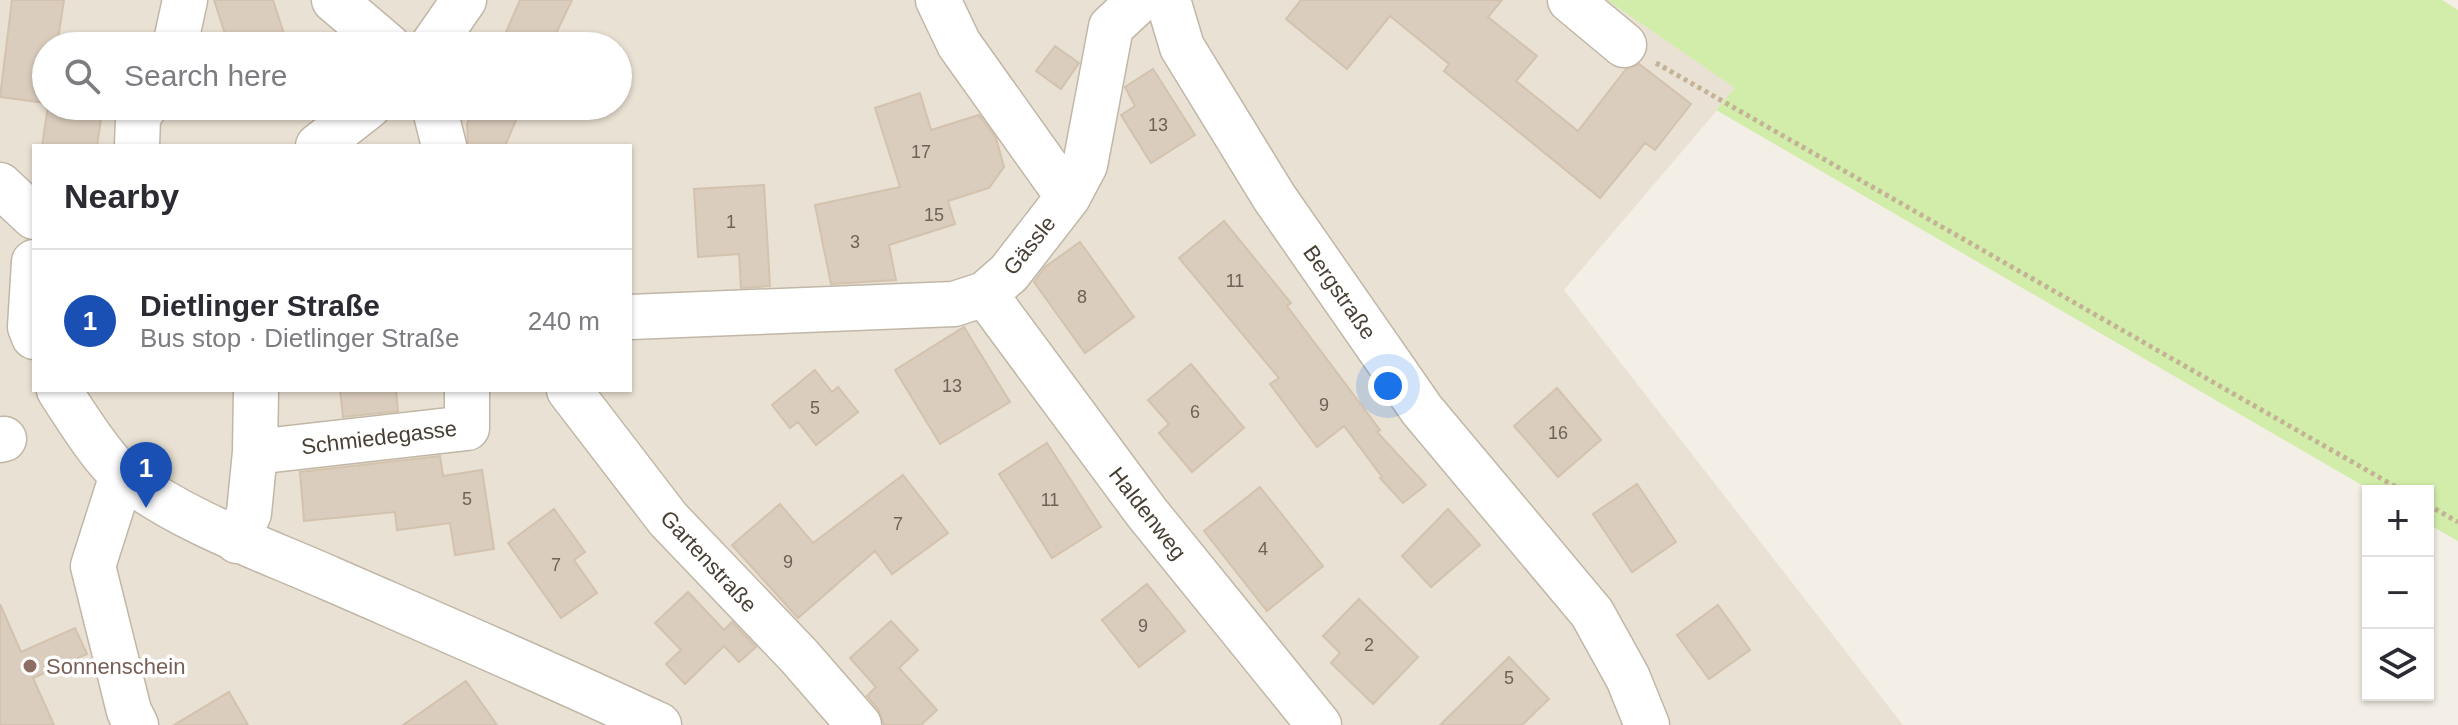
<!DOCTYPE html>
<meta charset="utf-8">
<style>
body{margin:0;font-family:Helvetica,sans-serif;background:#f7f7f7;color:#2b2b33}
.controls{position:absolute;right:24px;bottom:24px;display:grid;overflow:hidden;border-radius:0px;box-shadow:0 2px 6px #0004}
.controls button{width:72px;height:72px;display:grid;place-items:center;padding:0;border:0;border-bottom:2px solid #e1e1e2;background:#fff;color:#2b2b33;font:40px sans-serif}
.you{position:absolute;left:1388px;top:386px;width:28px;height:28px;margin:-20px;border:6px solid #fff;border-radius:50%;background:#1a73e8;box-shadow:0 0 0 12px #1a73e833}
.badge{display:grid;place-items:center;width:52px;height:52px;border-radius:50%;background:#0f766e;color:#fff;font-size:26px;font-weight:700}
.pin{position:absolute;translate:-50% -66px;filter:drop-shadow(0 2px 4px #0008)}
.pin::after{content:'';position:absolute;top:42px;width:28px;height:24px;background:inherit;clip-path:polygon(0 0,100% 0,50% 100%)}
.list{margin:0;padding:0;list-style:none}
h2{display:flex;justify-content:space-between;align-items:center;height:104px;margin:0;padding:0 32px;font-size:34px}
h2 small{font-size:26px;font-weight:400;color:#7c7c81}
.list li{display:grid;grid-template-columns:52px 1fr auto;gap:24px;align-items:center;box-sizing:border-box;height:144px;padding:0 32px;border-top:2px solid #e1e1e2}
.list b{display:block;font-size:30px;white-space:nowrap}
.list p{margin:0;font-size:26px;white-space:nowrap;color:#7c7c81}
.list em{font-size:26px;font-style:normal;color:#7c7c81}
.icon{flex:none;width:44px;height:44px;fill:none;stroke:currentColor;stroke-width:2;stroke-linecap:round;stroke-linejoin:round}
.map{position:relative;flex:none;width:2458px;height:725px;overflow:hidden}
.search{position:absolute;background:#fff;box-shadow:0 2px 6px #0004;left:32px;top:32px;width:600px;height:88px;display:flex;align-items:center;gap:20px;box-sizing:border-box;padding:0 28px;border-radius:44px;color:#7c7c81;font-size:30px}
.panel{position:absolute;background:#fff;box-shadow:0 2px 6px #0004;left:32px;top:144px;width:600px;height:248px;border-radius:0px}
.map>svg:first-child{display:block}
</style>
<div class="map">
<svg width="2458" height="725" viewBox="0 0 2458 725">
<rect width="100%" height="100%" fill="#f4efe6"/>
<path fill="#e9e1d3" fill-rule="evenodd" d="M 0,0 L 1607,0 L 1736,88 L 1564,290 L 1903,725 L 0,725 ZM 46,46 L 618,46 L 618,106 L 46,106 ZM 34,146 L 630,146 L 630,390 L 34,390 Z"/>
<path fill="#d2edaa" d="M 1607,0 L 2442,0 L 2458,10 L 2458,541 L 2428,524 L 2428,491 L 2372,491 L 1716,110 L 1735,88 Z"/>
<path fill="#dacdbd" stroke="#d3c2ad" stroke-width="2" d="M 12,0 L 64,0 L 57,46 L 46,46 L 46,103 L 0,97 Z
M 214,0 L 273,0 L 288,46 L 229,46 Z
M 520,0 L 572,0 L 550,46 L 500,46 Z
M 1301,0 L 1502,0 L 1488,17 L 1537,56 L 1516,81 L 1578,131 L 1626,69 L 1639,64 L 1691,104 L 1655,150 L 1645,143 L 1600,198 L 1444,71 L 1449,64 L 1390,16 L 1347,69 L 1286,19 Z
M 1055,46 L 1079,63 L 1061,89 L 1036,71 Z
M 1153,69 L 1195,135 L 1151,163 L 1121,115 L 1135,106 L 1125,87 Z
M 920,93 L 931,130 L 979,115 L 996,138 L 1004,167 L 989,188 L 948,201 L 955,224 L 889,245 L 896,280 L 831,284 L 815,205 L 900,187 L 875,108 Z
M 48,106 L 103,106 L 97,146 L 42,146 Z
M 475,106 L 522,106 L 505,146 L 468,146 L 467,124 Z
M 764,185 L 770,286 L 741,288 L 739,254 L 698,257 L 694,189 Z
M 1224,221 L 1291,303 L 1287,306 L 1380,430 L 1377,432 L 1426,485 L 1403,503 L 1380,478 L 1382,477 L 1344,426 L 1317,447 L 1270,384 L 1279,378 L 1179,258 Z
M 1080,242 L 1134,317 L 1085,353 L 1034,282 L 1045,267 Z
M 964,327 L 1010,402 L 940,444 L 895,370 Z
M 1191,364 L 1244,428 L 1192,472 L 1159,433 L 1169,424 L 1148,400 Z
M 815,370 L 832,392 L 838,387 L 858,412 L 816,445 L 798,422 L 790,428 L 772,405 Z
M 1557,388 L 1601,440 L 1558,477 L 1514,426 Z
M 340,390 L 396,390 L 398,411 L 343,417 Z
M 1047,443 L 1101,527 L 1052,558 L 999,474 Z
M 440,456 L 443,476 L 482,470 L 494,549 L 455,555 L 450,523 L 397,530 L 395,512 L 304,521 L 300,472 Z
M 903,475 L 948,533 L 892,574 L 875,551 L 798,618 L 732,545 L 780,504 L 813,543 Z
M 1637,484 L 1676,542 L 1632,572 L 1593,514 Z
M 1260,487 L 1323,566 L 1267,611 L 1204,531 Z
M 554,509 L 585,552 L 574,560 L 597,593 L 561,618 L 508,543 Z
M 1448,509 L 1480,545 L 1431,587 L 1402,556 Z
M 1147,584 L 1185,631 L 1139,667 L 1102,620 Z
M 688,592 L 724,630 L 732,622 L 756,647 L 739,662 L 724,646 L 685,684 L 666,664 L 681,650 L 655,623 Z
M 1359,599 L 1418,657 L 1373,704 L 1331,663 L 1340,653 L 1323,636 Z
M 0,604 L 21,652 L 75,628 L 87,654 L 33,678 L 54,725 L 0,725 Z
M 1718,605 L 1750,650 L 1709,679 L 1677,635 Z
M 891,621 L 918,650 L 899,668 L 937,710 L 921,725 L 884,725 L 878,709 L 867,696 L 876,687 L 850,658 Z
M 1509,657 L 1549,699 L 1522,725 L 1440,725 Z
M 466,681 L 497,725 L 403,725 Z
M 229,692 L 248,725 L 174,725 Z"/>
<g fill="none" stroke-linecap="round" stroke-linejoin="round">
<g stroke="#c1b7a7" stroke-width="47">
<path id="minor" d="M 334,0 L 388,46
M 938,0 L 959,44 L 1068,197
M 1168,0 L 1182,47 L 1274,197 L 1422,410 L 1592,613 L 1628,678 L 1647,725
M 1570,0 L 1624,45
M 175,46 L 185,0
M 432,46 L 464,0
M 434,106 L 444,146
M 137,146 L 138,118 L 145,106
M 318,146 L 369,106
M 0,185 L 34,217
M 34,262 L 30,327 L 34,337
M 985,294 L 1147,513 L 1319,725
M 630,317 L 954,304 L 985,294 L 1009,273 L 1068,197 L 1085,165 L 1111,27 L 1140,0
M 59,390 C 74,413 104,462 125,477 C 188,524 261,548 331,579 C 441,627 551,674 659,725
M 569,390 L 668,519 L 799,656 L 859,725
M 0,440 L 4,439
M 255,452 L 467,428 L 467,390
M 122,475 L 93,566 L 129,711 L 136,725
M 237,541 L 249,513 L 255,452 L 256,390"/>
</g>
<path stroke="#c4b297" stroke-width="5" stroke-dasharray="4 4" stroke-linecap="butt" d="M 1656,63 L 2403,491
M 2428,505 L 2458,522"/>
<use href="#minor" stroke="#fff" stroke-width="44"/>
</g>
<circle fill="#8d6e63" stroke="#fff" stroke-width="3" cx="30" cy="666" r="8"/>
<g text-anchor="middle" stroke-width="7" stroke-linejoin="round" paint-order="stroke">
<g font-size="18" fill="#6c6256">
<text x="1158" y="131">13</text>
<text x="921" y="158">17</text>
<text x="934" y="221">15</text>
<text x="731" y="228">1</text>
<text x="855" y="248">3</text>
<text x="1235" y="287">11</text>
<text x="1082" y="303">8</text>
<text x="952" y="392">13</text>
<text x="1324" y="411">9</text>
<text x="815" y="414">5</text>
<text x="1195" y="418">6</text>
<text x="1558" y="439">16</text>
<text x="467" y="505">5</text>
<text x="1050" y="506">11</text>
<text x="898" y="530">7</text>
<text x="1263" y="555">4</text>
<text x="788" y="568">9</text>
<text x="556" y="571">7</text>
<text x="1143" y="632">9</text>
<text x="1369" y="651">2</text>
<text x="1509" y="684">5</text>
</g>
<g font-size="22" fill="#483f34" stroke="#fff">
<text transform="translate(1029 245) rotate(-51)" y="8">Gässle</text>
<text transform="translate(1340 292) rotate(55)" y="8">Bergstraße</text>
<text transform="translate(379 437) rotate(-7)" y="8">Schmiedegasse</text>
<text transform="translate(1148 513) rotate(52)" y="8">Haldenweg</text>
<text transform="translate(709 561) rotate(47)" y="8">Gartenstraße</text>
</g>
<g font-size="22" fill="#785e54" stroke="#fff" text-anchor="start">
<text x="46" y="674">Sonnenschein</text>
</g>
</g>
</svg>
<div class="controls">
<button>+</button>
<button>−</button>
<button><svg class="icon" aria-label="layers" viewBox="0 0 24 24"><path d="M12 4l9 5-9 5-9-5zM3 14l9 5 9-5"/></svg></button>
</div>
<div class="you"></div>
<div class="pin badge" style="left:146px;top:508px;background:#1a4fb4">1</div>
<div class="search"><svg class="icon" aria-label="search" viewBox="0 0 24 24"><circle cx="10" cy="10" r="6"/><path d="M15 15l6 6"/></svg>Search here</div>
<section class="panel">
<h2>Nearby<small></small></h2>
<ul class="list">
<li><span class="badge" style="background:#1a4fb4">1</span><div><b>Dietlinger Straße</b><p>Bus stop · Dietlinger Straße</p></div><em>240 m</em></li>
</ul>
</section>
</div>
